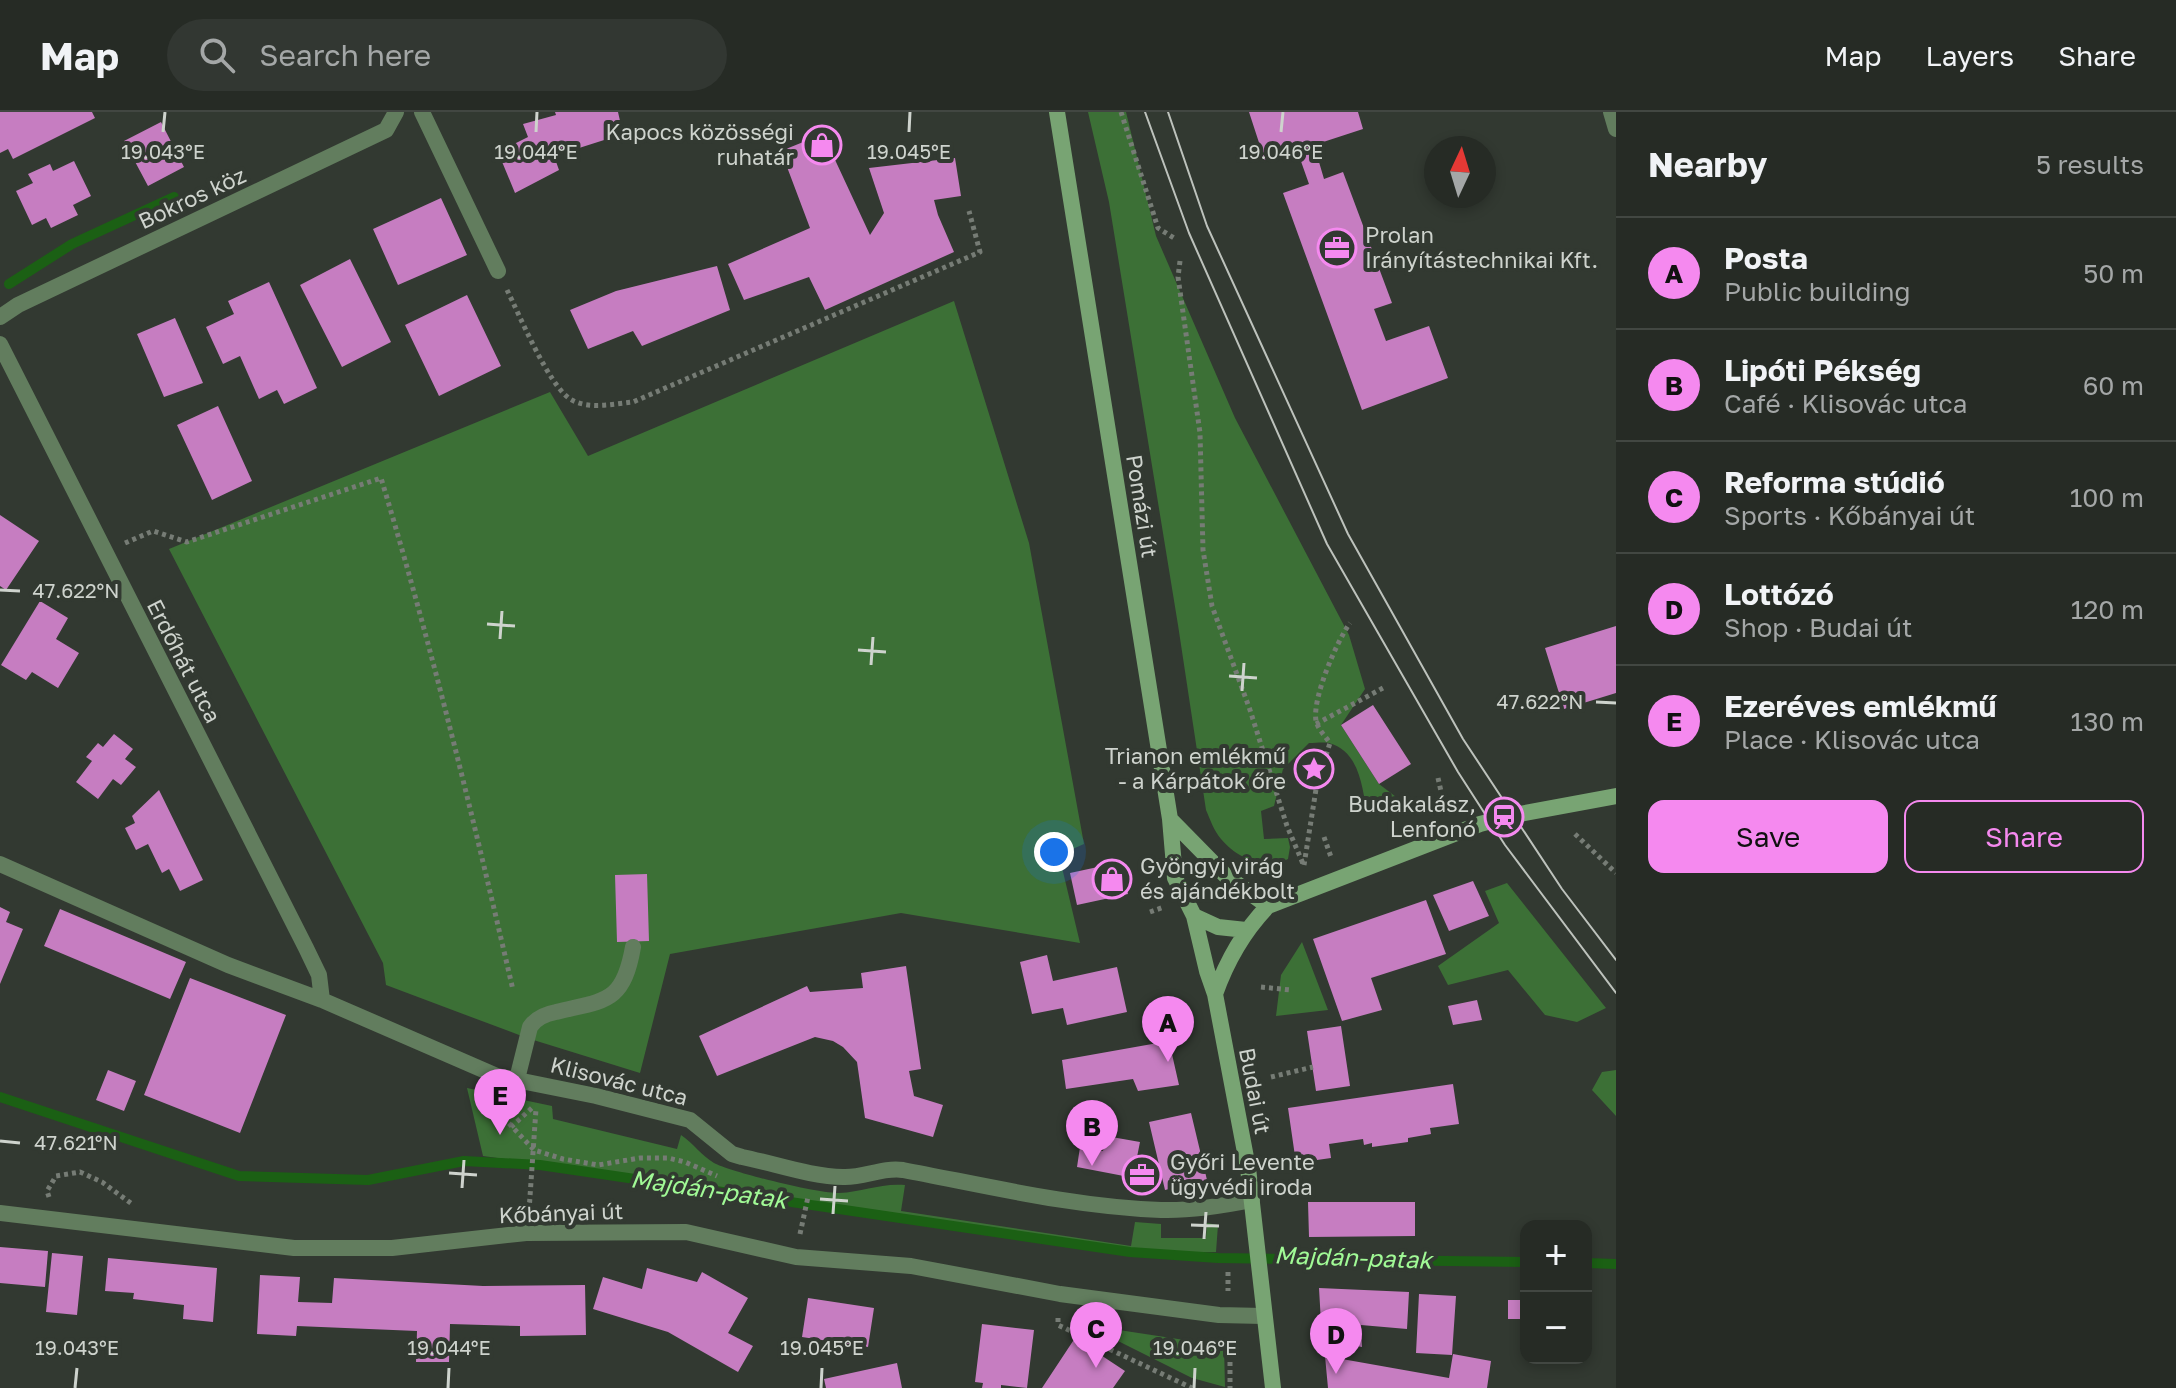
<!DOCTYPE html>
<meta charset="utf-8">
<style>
body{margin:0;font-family:"Golos Text",sans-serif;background:#323732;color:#f1f3f6}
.controls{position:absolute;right:24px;bottom:24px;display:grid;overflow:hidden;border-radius:16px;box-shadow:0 4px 12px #0003}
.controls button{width:72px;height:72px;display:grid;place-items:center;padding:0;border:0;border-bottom:2px solid #424742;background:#262b25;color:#f1f3f6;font:40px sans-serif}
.compass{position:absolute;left:1424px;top:24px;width:72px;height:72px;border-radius:50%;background:#262b25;box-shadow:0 4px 12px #0003;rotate:4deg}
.you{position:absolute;left:1054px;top:740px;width:28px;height:28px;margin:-20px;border:6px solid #fff;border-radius:50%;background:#1a73e8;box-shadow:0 0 0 12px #1a73e833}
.badge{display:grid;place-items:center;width:52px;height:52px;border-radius:50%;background:#f589ef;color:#111;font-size:26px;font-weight:700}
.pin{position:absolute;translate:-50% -66px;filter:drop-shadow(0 2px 4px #0008)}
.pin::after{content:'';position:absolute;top:42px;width:28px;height:24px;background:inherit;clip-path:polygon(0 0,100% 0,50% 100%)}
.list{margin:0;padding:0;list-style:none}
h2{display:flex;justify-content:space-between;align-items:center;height:104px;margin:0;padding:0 32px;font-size:34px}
h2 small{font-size:26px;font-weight:400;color:#a4a7a7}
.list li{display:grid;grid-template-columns:52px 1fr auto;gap:24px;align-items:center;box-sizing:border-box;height:112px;padding:0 32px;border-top:2px solid #424742}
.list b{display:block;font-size:30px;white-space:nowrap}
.list p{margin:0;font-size:26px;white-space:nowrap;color:#a4a7a7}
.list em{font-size:26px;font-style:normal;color:#a4a7a7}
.actions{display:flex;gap:16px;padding:24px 32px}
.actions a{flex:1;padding:18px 0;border:2px solid #f589ef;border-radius:16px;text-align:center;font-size:28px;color:#f589ef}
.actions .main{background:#f589ef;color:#111}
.icon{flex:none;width:44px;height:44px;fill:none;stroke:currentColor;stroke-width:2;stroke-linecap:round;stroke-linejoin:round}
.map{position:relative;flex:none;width:1616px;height:1276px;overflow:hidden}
header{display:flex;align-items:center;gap:48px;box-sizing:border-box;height:112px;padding:0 40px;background:#262b25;border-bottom:2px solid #424742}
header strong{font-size:38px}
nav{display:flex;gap:44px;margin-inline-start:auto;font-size:28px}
.search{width:560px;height:72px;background:#323732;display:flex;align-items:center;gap:20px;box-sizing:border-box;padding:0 28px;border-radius:44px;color:#a4a7a7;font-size:30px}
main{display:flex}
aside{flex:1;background:#262b25}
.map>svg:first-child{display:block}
</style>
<header>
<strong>Map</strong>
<div class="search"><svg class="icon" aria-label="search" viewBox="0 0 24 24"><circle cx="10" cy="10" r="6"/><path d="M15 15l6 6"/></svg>Search here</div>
<nav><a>Map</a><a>Layers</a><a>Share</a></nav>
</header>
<main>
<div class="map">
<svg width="1616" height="1276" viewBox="0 0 1616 1276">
<rect width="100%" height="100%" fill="#323931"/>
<path fill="#3c7036" d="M 1088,0 L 1126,0 L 1156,124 L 1235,306 L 1349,523 L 1365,577 L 1341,613 L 1379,672 L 1400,688 L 1367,703 C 1363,678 1360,639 1329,631 C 1324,630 1315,631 1309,631 L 1283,657 L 1274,694 L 1261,699 L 1264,727 L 1288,726 L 1290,735 L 1288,747 C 1265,759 1237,746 1221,727 C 1214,719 1210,707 1206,698 L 1178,513 L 1109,90 Z
M 954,189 L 1029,431 L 1084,732 L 1059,743 L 1080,831 L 901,801 L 670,842 L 640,961 L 527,926 L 386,873 L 383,851 L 169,437 L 550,280 L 588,344 Z
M 1507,771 L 1606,896 L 1577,910 L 1545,903 L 1508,858 L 1448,873 L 1438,854 L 1499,811 L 1485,779 Z
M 1302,830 L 1328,898 L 1276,904 L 1281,863 Z
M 1616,958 L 1616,1004 L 1592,978 L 1602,960 Z
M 467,976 L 552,994 L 553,1007 L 677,1037 L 681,1023 C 693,1031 702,1044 714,1051 C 731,1060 819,1082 839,1081 C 863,1080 880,1071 905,1073 L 901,1099 L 1131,1134 L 1135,1110 L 1161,1112 L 1161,1126 L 1206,1126 L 1207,1111 L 1218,1113 L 1216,1140 L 1173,1140 L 1132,1137 L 483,1044 Z
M 1086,1213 L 1224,1234 L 1225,1275 L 1192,1266 Z"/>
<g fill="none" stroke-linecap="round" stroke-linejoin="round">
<path stroke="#1b6014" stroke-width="10" d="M 9,172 L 72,132 L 174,85
M 0,985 L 239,1064 L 368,1068 L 464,1049 L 540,1053 L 1130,1140 L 1218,1146 L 1526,1150
M 1586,1151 L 1616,1152"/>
</g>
<path fill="#c67dc1" d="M 0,0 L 92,0 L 95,6 L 13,47 L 8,37 L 0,41 Z
M 555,0 L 618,0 L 623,22 L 554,44 L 559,58 L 515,81 L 498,40 L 528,25 L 523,12 L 556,3 Z
M 1249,0 L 1358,0 L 1363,17 L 1314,33 L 1324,67 L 1343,60 L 1392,191 L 1374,197 L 1386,229 L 1429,214 L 1448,266 L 1362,298 L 1283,81 L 1309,72 L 1297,38 L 1265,49 Z
M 161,10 L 184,55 L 148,74 L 124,29 Z
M 823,22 L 870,123 L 884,101 L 869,56 L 955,46 L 961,84 L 934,88 L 938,103 L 954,140 L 825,198 L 809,165 L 744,188 L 728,152 L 810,116 L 781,39 Z
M 74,49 L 91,84 L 73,93 L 78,103 L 51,116 L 46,106 L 32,113 L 16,79 L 33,71 L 28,62 L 50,52 L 53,59 Z
M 441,86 L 467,143 L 398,173 L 373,117 Z
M 350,147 L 391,230 L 342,255 L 300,173 Z
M 717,154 L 730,198 L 642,234 L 633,219 L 588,237 L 570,198 L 616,179 Z
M 269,170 L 317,276 L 284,292 L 277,278 L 259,287 L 240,244 L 223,252 L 206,215 L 234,202 L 228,189 Z
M 467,183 L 501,254 L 439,284 L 405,213 Z
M 175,206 L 203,271 L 164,285 L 137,222 Z
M 218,294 L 252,369 L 212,388 L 177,313 Z
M 0,403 L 39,429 L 6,478 L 0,474 Z
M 40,489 L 68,506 L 56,527 L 79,541 L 58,576 L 32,560 L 26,568 L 1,553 Z
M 1616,514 L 1616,581 L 1564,597 L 1545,536 Z
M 1373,593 L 1411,652 L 1379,672 L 1341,613 Z
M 114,622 L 133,637 L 125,647 L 136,655 L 121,673 L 113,667 L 98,687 L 76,670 L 92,649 L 86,645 L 98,631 L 103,635 Z
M 1311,641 L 1332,655 L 1327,663 L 1316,669 L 1309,669 L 1297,661 Z
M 159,678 L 203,768 L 180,779 L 169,757 L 162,761 L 148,732 L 136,738 L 125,716 L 135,711 L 132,704 Z
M 1121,750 L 1128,782 L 1077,793 L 1070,761 Z
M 647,762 L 649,829 L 617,830 L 615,763 Z
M 1473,769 L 1489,804 L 1449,819 L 1433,783 Z
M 1426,788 L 1446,842 L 1371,866 L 1382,898 L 1342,909 L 1313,827 Z
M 0,795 L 10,800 L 6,810 L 23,817 L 0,872 Z
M 60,797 L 186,850 L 170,887 L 44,834 Z
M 1047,843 L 1053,869 L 1117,855 L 1127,900 L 1067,913 L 1063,896 L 1032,902 L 1020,850 Z
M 906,854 L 921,957 L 909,959 L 914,984 L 943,993 L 933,1025 L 865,1006 L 857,950 L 843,935 L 833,929 L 815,925 L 717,964 L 699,924 L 807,874 L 810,880 L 863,876 L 861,861 Z
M 190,866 L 286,903 L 240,1021 L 144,983 Z
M 1477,888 L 1482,908 L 1453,913 L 1448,894 Z
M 1341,914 L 1350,974 L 1316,979 L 1307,919 Z
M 1169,929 L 1179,973 L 1138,979 L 1133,967 L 1066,977 L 1062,948 Z
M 108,958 L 136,969 L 124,999 L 96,988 Z
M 1453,972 L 1459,1012 L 1430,1016 L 1431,1022 L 1408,1026 L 1408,1030 L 1372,1035 L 1372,1031 L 1364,1033 L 1363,1027 L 1329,1032 L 1331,1046 L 1296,1051 L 1288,996 Z
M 1191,1001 L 1207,1068 L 1165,1078 L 1149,1010 Z
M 1106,1024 L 1140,1030 L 1136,1050 L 1158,1055 L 1155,1070 L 1077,1055 L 1080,1035 L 1103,1039 Z
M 1308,1090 L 1415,1090 L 1415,1124 L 1309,1125 Z
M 0,1135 L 48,1139 L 45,1175 L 0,1171 Z
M 52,1141 L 83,1144 L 77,1203 L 46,1200 Z
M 108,1146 L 217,1156 L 213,1210 L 183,1207 L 184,1193 L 133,1187 L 134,1181 L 105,1179 Z
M 647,1156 L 697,1170 L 702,1160 L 748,1186 L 728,1221 L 753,1234 L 738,1260 L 668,1220 L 593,1197 L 603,1165 L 642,1177 Z
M 260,1163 L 300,1165 L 298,1190 L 332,1191 L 334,1166 L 483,1174 L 585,1173 L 586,1223 L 520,1224 L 520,1214 L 450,1212 L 449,1250 L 416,1250 L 417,1219 L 297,1214 L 296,1224 L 257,1222 Z
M 1319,1176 L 1409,1180 L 1407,1217 L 1361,1213 L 1362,1235 L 1322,1228 Z
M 1419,1182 L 1456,1184 L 1452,1243 L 1416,1241 Z
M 808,1186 L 874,1196 L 868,1235 L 802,1225 Z
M 1508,1188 L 1526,1188 L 1526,1207 L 1508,1207 Z
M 982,1212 L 1034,1218 L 1027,1276 L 1001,1273 L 1001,1276 L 982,1276 L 983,1271 L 975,1270 Z
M 1075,1226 L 1125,1259 L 1113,1276 L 1042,1276 Z
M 1453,1242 L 1491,1249 L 1487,1276 L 1328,1276 L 1325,1244 L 1449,1266 Z
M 897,1251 L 902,1276 L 826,1276 L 824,1267 Z"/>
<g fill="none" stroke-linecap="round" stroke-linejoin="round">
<path stroke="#767c75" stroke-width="5" stroke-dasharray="4 4" stroke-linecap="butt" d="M 1121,0 L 1158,116 L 1174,126
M 1180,149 L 1178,165 L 1200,321 L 1203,438 L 1212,494 L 1250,598 L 1287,714 L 1304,754
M 507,178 C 520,204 548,272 570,287 C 588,298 613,292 633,290 L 980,140 L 969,99
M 125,431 L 153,419 L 187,430 L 381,366 C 432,535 473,705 513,878
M 1316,612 L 1383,576
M 1438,666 L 1445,697
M 1575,722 L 1616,761
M 1324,725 L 1331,745
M 1304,753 L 1317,671 L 1330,631 C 1325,624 1318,617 1316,609 C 1312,586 1337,529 1350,511
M 1150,800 L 1164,795
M 1261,875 L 1291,878
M 1271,965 L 1313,955
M 487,988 L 534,1038 L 563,1047 L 598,1053 L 640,1046 L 668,1046 L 685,1050 L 717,1064
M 511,1015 L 534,994
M 49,1085 L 47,1079 L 56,1064 L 80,1060 L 102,1070 L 132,1092
M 529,1099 L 536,997
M 800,1122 L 808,1085
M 1228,1160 L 1228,1179
M 1058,1206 L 1058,1213 L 1192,1276
M 1230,1226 L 1230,1276"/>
<path stroke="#627d5e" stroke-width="16" d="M 517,967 L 530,915 C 536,906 545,902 556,900 C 605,888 623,892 633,835"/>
<path stroke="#627d5e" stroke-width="16" d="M 422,0 L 498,159
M 1611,0 L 1616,17
M 0,205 L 18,193 L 386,18 L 396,0
M 0,232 L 306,836 L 319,863 L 322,888
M 0,752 L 228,853 L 322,888 L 497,964 L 596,984 L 690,1008 L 732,1042 L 742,1045 C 773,1051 812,1065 843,1065 C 864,1066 882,1055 903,1058 C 988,1074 1074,1095 1161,1098 C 1192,1099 1222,1094 1252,1088
M 0,1101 L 294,1136 L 392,1136 L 526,1121 L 686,1120 L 796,1145 L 911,1154 L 1060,1182 L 1219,1203 L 1263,1204"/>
<path stroke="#78a473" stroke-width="16" d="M 1057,0 L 1170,707 L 1175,766 L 1194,804 L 1207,859 L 1215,882 L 1248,1056 L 1273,1276
M 1170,707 L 1226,764 L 1268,794
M 1194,804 L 1218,815 L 1246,818
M 1215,882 C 1227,848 1243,820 1268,794 L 1480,712 L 1514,703 L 1616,684"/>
<path stroke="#bdc2bc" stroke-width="2" d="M 1145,0 L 1189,121 L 1327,432 L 1458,660 L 1505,733 L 1616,881
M 1168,0 L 1207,114 L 1348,422 L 1463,627 L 1562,777 L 1616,848"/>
</g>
<path fill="none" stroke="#ced3cd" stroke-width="3" d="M 163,20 L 165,0M 536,20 L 537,0M 909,20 L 910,0M 1281,20 L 1283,0M 0,478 L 20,479M 487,512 L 515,514M 500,527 L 502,499M 858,538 L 886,540M 871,553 L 873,525M 1229,564 L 1257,566M 1242,579 L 1244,551M 1596,590 L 1616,591M 0,1029 L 20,1031M 449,1061 L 477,1063M 462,1076 L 464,1048M 820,1087 L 848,1089M 833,1102 L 835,1074M 1191,1113 L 1219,1114M 1204,1127 L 1206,1100M 75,1276 L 77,1256M 448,1276 L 449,1256M 821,1276 L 822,1256M 1194,1276 L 1195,1256"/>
<defs>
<g id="shop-ring" transform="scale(2)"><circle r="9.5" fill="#323931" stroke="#f589ef" stroke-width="1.5"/><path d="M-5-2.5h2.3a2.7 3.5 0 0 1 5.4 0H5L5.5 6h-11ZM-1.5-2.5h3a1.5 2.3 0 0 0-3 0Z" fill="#f589ef"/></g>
<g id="office-ring" transform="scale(2)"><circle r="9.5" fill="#323931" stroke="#f589ef" stroke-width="1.5"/><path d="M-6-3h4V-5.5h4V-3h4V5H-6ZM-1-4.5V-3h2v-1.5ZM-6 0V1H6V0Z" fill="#f589ef"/></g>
<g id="sight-ring" transform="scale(2)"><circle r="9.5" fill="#323931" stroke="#f589ef" stroke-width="1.5"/><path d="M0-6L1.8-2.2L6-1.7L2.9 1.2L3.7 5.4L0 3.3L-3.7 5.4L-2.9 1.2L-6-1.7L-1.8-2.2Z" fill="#f589ef"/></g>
<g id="station-ring" transform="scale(2)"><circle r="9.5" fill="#323931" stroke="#f589ef" stroke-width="1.5"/><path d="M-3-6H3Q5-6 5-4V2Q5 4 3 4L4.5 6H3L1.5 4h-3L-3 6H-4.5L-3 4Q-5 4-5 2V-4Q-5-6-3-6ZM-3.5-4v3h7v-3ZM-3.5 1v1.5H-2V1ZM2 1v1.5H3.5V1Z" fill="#f589ef"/></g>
</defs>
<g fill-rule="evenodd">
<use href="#shop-ring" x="822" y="33"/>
<use href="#office-ring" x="1337" y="136"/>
<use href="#sight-ring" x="1314" y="657"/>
<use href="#station-ring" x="1504" y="705"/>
<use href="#shop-ring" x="1112" y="767"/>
<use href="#office-ring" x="1142" y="1063"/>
</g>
<g text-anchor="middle" stroke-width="8" stroke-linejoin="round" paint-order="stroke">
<g font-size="22" fill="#ced3cd" stroke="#323931" text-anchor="end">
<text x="794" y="28">Kapocs közösségi<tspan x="794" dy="25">ruhatár</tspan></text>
<text x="1365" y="131" text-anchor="start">Prolan<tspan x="1365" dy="25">Irányítástechnikai Kft.</tspan></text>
<text x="1286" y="652">Trianon emlékmű<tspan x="1286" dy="25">- a Kárpátok őre</tspan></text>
<text x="1476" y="700">Budakalász,<tspan x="1476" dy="25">Lenfonó</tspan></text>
<text x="1140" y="762" text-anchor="start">Gyöngyi virág<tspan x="1140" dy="25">és ajándékbolt</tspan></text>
<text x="1170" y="1058" text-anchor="start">Győri Levente<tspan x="1170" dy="25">ügyvédi iroda</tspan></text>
</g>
<g font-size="22" fill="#ced3cd" stroke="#323931">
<text transform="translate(192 86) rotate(-25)" y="8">Bokros köz</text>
<text transform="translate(1142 394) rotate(81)" y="8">Pomázi út</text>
<text transform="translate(184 549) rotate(63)" y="8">Erdőhát utca</text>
<text transform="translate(619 969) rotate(14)" y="8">Klisovác utca</text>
<text transform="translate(1255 979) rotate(79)" y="8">Budai út</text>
<text transform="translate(561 1101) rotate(-2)" y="8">Kőbányai út</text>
</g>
<g font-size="24" font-style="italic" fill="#a1fa96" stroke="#323931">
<text transform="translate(709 1078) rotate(8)" y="8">Majdán-patak</text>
<text transform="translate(1353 1146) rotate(2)" y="8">Majdán-patak</text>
</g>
</g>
<g font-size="20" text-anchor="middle" fill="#ced3cd" stroke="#323931" stroke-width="8" stroke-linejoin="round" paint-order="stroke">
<text x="163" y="47">19.043°E</text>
<text x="536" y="47">19.044°E</text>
<text x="909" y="47">19.045°E</text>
<text x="1281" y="47">19.046°E</text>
<text x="76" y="486">47.622°N</text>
<text x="1540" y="597">47.622°N</text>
<text x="76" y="1038">47.621°N</text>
<text x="77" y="1243">19.043°E</text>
<text x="449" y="1243">19.044°E</text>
<text x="822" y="1243">19.045°E</text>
<text x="1195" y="1243">19.046°E</text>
</g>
</svg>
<div class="controls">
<button>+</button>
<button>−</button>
</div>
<svg class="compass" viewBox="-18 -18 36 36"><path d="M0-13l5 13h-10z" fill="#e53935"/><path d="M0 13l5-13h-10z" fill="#a4a7a7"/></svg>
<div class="you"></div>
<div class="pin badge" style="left:1168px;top:950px">A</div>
<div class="pin badge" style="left:1092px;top:1054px">B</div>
<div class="pin badge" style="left:1096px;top:1256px">C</div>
<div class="pin badge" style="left:1336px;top:1262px">D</div>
<div class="pin badge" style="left:500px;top:1023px">E</div>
</div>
<aside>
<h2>Nearby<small>5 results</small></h2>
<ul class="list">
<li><span class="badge">A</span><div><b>Posta</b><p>Public building</p></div><em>50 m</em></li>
<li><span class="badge">B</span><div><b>Lipóti Pékség</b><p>Café · Klisovác utca</p></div><em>60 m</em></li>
<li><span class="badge">C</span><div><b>Reforma stúdió</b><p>Sports · Kőbányai út</p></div><em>100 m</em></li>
<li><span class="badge">D</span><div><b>Lottózó</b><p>Shop · Budai út</p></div><em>120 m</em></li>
<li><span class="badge">E</span><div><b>Ezeréves emlékmű</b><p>Place · Klisovác utca</p></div><em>130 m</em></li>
</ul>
<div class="actions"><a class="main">Save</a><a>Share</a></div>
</aside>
</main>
